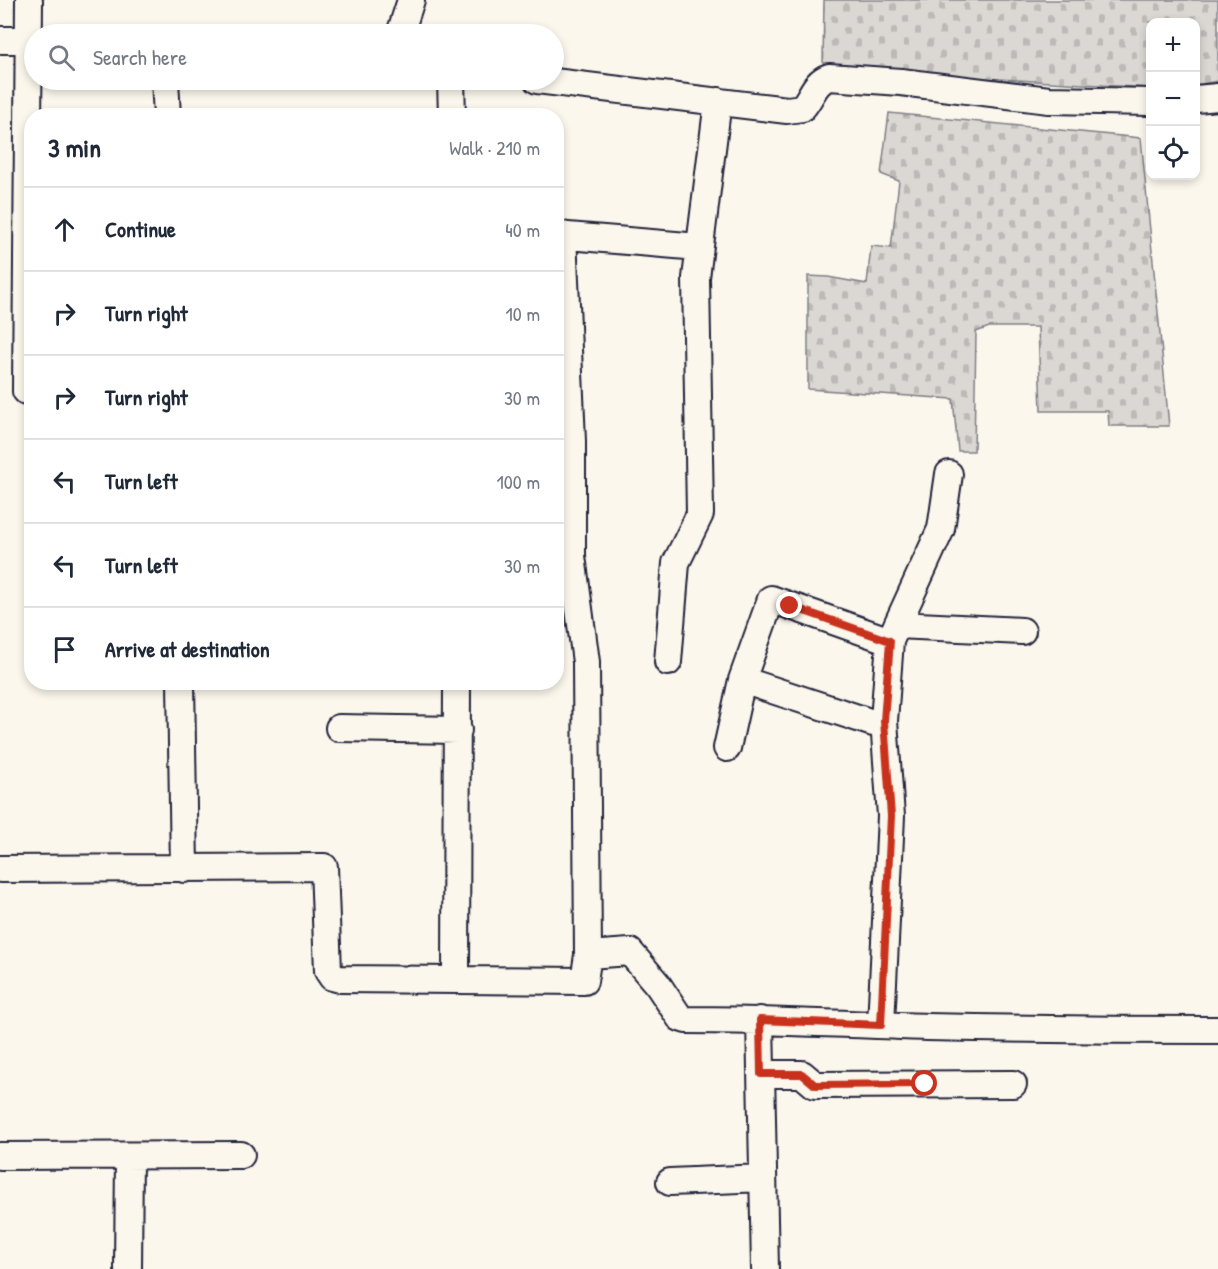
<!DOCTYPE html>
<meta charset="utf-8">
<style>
body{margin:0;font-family:"Patrick Hand",sans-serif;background:#f2f2f3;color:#1f2937}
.controls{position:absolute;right:18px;top:18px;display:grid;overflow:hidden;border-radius:12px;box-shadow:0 3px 9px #0003}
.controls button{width:54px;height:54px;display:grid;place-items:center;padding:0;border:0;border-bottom:2px solid #e0e1e3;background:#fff;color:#1f2937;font:30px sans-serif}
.stop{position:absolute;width:18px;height:18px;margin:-14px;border:4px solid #c8321e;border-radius:50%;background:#fff}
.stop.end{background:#c8321e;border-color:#fff;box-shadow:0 2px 6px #0008}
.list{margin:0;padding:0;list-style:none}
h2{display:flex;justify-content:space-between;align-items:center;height:78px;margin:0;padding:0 24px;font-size:26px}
h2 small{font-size:20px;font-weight:400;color:#747a83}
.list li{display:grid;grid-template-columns:39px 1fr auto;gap:18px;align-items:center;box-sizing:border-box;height:84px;padding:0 24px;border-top:2px solid #e0e1e3}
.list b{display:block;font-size:22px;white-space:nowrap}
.list em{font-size:20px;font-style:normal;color:#747a83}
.icon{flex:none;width:33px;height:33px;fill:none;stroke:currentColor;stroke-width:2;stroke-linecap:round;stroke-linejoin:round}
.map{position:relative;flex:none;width:1218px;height:1269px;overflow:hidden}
.search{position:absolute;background:#fff;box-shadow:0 3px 9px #0003;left:24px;top:24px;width:540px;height:66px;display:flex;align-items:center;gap:15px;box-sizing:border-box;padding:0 21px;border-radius:33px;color:#747a83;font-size:22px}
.panel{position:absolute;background:#fff;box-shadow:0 3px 9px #0003;left:24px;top:108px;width:540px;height:582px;border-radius:24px}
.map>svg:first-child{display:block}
</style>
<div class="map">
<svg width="1218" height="1269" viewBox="0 0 1218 1269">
<defs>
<pattern id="cemetery-stones" width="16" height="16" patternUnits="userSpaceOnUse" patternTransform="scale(1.5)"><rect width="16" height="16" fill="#dbd8d3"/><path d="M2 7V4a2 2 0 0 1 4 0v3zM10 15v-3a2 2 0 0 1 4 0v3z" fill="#bcb9b6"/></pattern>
</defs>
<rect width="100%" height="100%" fill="#fbf7ec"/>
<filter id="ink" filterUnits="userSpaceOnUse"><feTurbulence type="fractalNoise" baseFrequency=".0167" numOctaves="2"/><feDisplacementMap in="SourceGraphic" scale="12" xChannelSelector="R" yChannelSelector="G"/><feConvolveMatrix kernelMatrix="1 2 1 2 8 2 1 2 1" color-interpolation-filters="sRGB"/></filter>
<g filter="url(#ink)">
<path fill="url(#cemetery-stones)" stroke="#7e7d87" stroke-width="1.5" d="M 824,0 L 1218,0 L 1218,81 L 1196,85 L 1196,22 L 1150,22 L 1150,88 L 932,75 L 823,63 Z
M 889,113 L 1141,138 L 1169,426 L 1109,426 L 1108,411 L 1041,411 L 1038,327 L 989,327 L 976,332 L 974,451 L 958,451 L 953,399 L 808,389 L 808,276 L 828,277 L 867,284 L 871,246 L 891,248 L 899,181 L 881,174 Z"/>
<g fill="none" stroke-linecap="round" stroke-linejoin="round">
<g stroke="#22223b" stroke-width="30">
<path id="minor" d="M 400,34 L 411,0
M 0,40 L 34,40
M 165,80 L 167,116
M 451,80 L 452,116
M 537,80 L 787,110 L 802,108 C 812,97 814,82 829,77 L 901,82 L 1049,100 L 1150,102
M 1196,99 L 1218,97
M 556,235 L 699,247
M 563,235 L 572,441 L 572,556 L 586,662 L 588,955
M 26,391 L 29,0
M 897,625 L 941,529 L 949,474
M 668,662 L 676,563 L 700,514 L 696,278 L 718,101
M 742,680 L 873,723 L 884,721
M 181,682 L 184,869
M 339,728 L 458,730
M 727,748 L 742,680 L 771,599 L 890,641
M 0,869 L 324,867 L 328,971 L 332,977 L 340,979 L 584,981 L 588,955 L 630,952 L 658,985 L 680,1018 L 686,1020 C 766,1020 846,1024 927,1027 C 1024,1029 1121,1030 1218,1030
M 456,979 L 457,682
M 760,1020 L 765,1269
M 881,1025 L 891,816 L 884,721 L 890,641 L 897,625 L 1022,631
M 761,1074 L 802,1074 L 815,1085 L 1013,1084
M 0,1156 L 241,1155
M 670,1182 L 763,1178
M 128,1269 L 129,1156"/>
</g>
<use href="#minor" stroke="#fbf7ec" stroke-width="26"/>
</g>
</g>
<g fill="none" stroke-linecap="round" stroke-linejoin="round" filter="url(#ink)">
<path stroke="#c8321e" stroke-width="8" d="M 790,606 L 890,641 L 884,721 L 891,816 L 881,1025 L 760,1020 L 761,1074 L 802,1074 L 815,1085 L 925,1084"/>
</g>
</svg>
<div class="controls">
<button>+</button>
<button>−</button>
<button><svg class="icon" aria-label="locate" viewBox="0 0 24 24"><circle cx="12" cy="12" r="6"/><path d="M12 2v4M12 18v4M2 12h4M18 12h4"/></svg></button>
</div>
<div class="stop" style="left:925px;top:1084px"></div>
<div class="stop end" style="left:790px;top:606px"></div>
<div class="search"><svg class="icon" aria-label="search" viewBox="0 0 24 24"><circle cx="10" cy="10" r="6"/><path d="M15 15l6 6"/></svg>Search here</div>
<section class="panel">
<h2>3 min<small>Walk · 210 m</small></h2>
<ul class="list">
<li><svg class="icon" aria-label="ahead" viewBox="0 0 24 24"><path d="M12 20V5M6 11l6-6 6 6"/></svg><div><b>Continue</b></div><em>40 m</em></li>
<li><svg class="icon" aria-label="right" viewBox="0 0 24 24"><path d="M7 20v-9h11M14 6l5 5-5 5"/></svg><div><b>Turn right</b></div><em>10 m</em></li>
<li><svg class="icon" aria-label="right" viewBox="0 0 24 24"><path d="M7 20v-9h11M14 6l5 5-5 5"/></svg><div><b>Turn right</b></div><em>30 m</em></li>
<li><svg class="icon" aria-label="left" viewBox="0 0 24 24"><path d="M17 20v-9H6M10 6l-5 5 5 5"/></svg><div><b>Turn left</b></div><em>100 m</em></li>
<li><svg class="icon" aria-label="left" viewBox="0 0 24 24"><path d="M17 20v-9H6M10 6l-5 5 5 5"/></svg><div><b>Turn left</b></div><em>30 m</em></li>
<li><svg class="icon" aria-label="arrive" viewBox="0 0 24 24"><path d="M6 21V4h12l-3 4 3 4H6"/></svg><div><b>Arrive at destination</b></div></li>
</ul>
</section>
</div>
